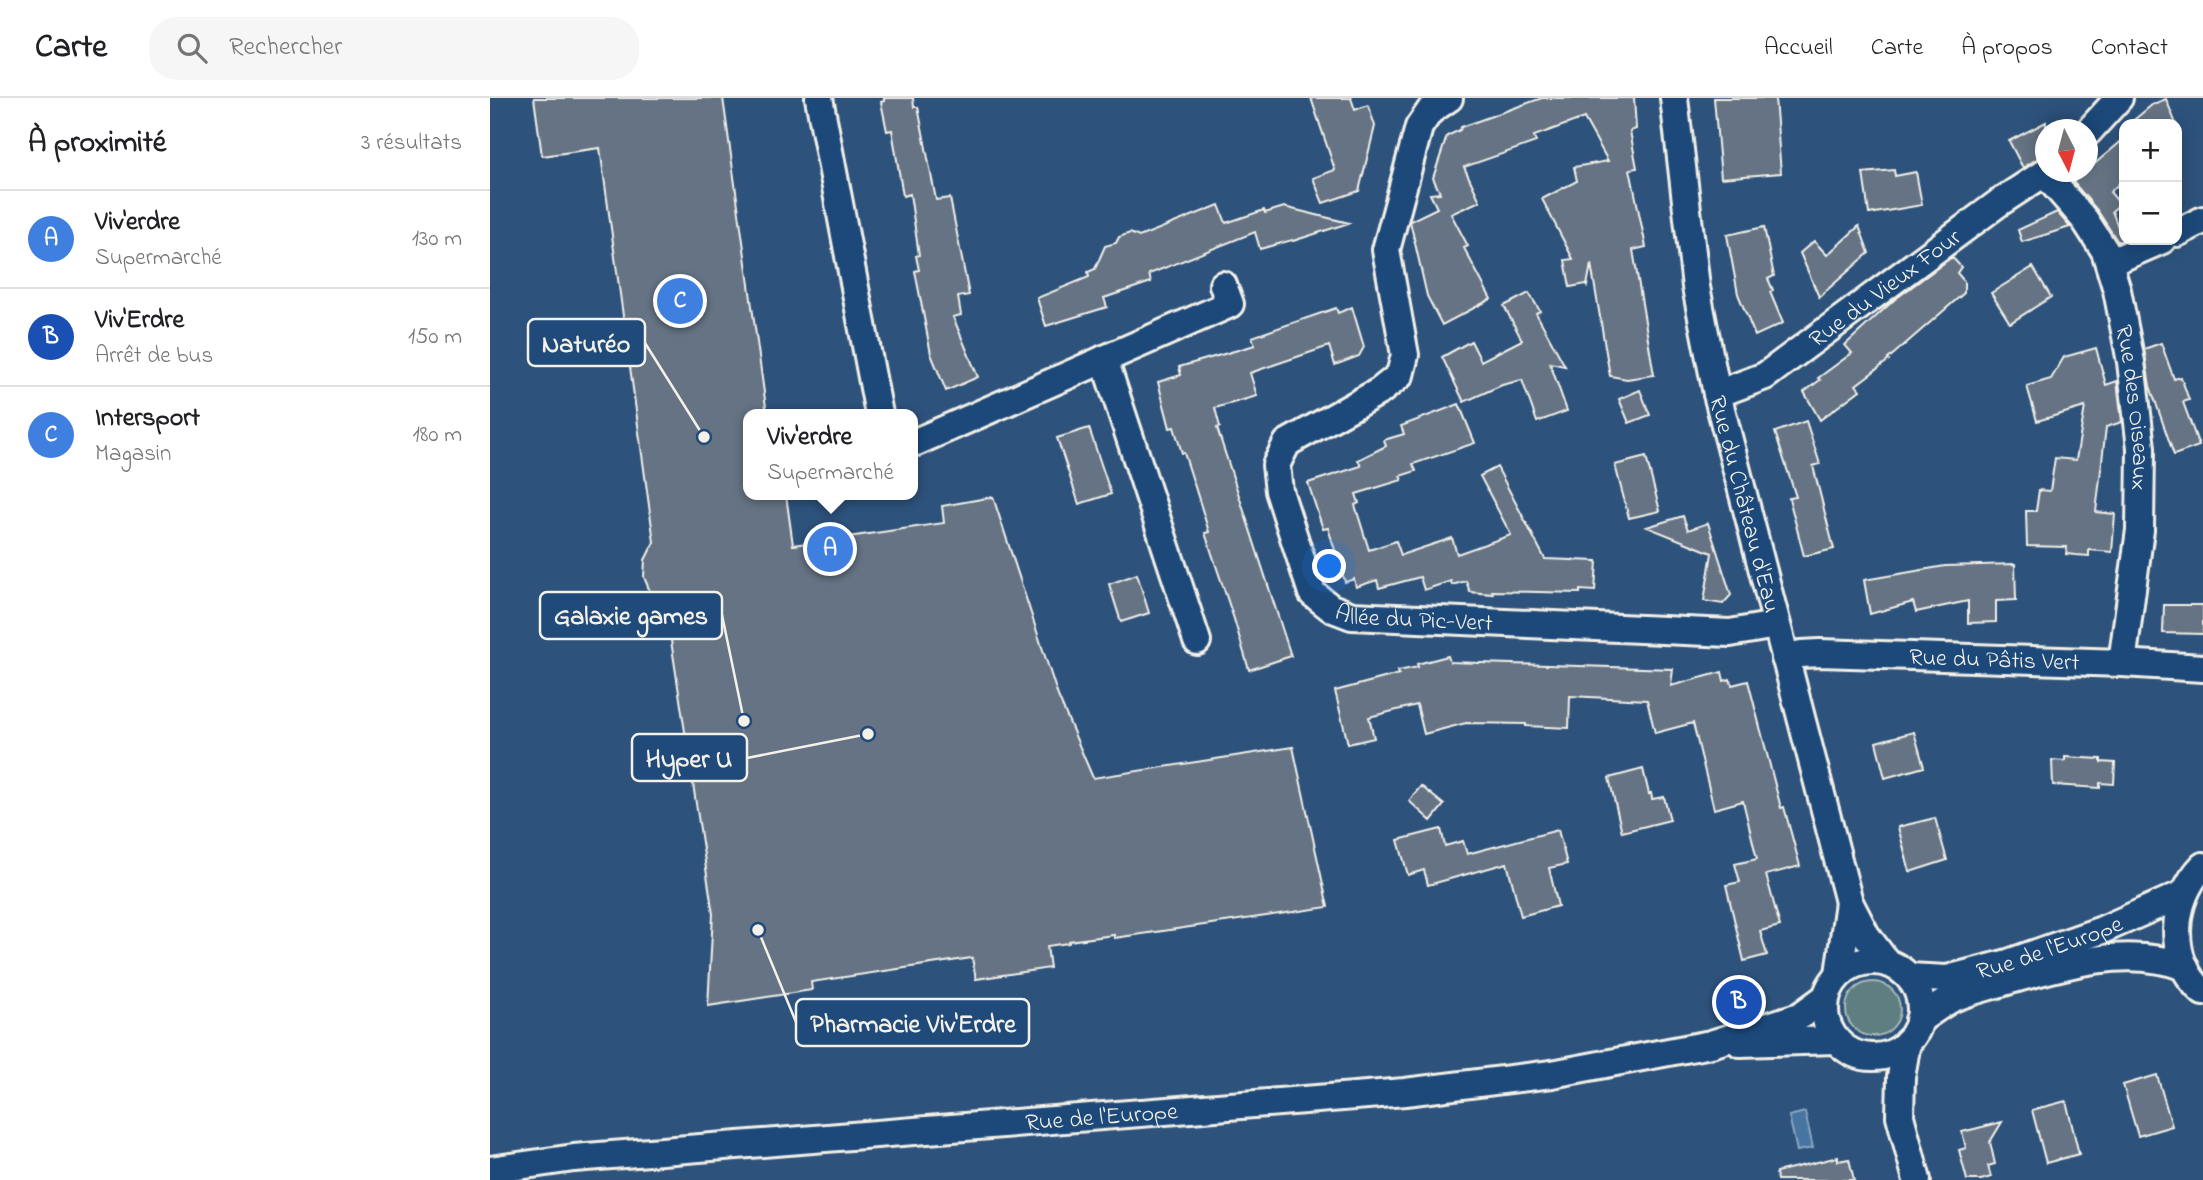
<!DOCTYPE html>
<html lang="fr">
<meta charset="utf-8">
<style>
body{margin:0;font-family:"Indie Flower",sans-serif;background:#f6f6f6;color:#202124}
.controls{position:absolute;right:21px;top:21px;display:grid;overflow:hidden;border-radius:14px;box-shadow:0 4px 18px #0003}
.controls button{width:63px;height:63px;display:grid;place-items:center;padding:0;border:0;border-bottom:2px solid #e0e0e0;background:#fff;color:#202124;font:35px sans-serif}
.compass{position:absolute;left:1545px;top:21px;width:63px;height:63px;border-radius:50%;background:#fff;box-shadow:0 4px 18px #0003;rotate:174deg}
.you{position:absolute;left:840px;top:469px;width:24px;height:24px;margin:-18px;border:5px solid #fff;border-radius:50%;background:#1a73e8;box-shadow:0 0 0 10px #1a73e833}
.badge{display:grid;place-items:center;width:46px;height:46px;border-radius:50%;background:#d93025;color:#fff;font-size:23px;font-weight:700}
.pin{position:absolute;translate:-50% -50%;border:4px solid #fff;box-shadow:0 2px 7px #0006}
.popup{position:absolute;left:253px;top:311px;width:175px;height:91px;box-sizing:border-box;display:grid;place-content:center;border-radius:14px;background:#fff;filter:drop-shadow(0 2px 5px #0005);font-size:23px;white-space:nowrap;color:#757577}
.popup b{font-size:26px;color:#202124}
.popup::after{content:'';position:absolute;left:50%;top:100%;margin-left:-14px;border:14px solid transparent;border-top-color:#fff}
.list{margin:0;padding:0;list-style:none}
h2{display:flex;justify-content:space-between;align-items:center;height:91px;margin:0;padding:0 28px;font-size:30px}
h2 small{font-size:23px;font-weight:400;color:#757577}
.list li{display:grid;grid-template-columns:46px 1fr auto;gap:21px;align-items:center;box-sizing:border-box;height:98px;padding:0 28px;border-top:2px solid #e0e0e0}
.list b{display:block;font-size:26px;white-space:nowrap}
.list p{margin:0;font-size:23px;white-space:nowrap;color:#757577}
.list em{font-size:23px;font-style:normal;color:#757577}
.icon{flex:none;width:38px;height:38px;fill:none;stroke:currentColor;stroke-width:2;stroke-linecap:round;stroke-linejoin:round}
.map{position:relative;flex:none;width:1713px;height:1082px;overflow:hidden}
header{display:flex;align-items:center;gap:42px;box-sizing:border-box;height:98px;padding:0 35px;background:#fff;border-bottom:2px solid #e0e0e0}
header strong{font-size:33px}
nav{display:flex;gap:38px;margin-inline-start:auto;font-size:24px}
.search{width:490px;height:63px;background:#f6f6f6;display:flex;align-items:center;gap:18px;box-sizing:border-box;padding:0 24px;border-radius:28px;color:#757577;font-size:26px}
main{display:flex}
aside{flex:1;background:#fff}
.map>svg:first-child{display:block}
</style>
<header>
<strong>Carte</strong>
<div class="search"><svg class="icon" aria-label="search" viewBox="0 0 24 24"><circle cx="10" cy="10" r="6"/><path d="M15 15l6 6"/></svg>Rechercher</div>
<nav><a>Accueil</a><a>Carte</a><a>À propos</a><a>Contact</a></nav>
</header>
<main>
<aside>
<h2>À proximité<small>3 résultats</small></h2>
<ul class="list">
<li><span class="badge" style="background:#3f7fe0">A</span><div><b>Viv'erdre</b><p>Supermarché</p></div><em>130 m</em></li>
<li><span class="badge" style="background:#1a4fb4">B</span><div><b>Viv'Erdre</b><p>Arrêt de bus</p></div><em>150 m</em></li>
<li><span class="badge" style="background:#3f7fe0">C</span><div><b>Intersport</b><p>Magasin</p></div><em>180 m</em></li>
</ul>
</aside>
<div class="map">
<svg width="1713" height="1082" viewBox="0 0 1713 1082">
<rect width="100%" height="100%" fill="#2d527c"/>
<filter id="ink" filterUnits="userSpaceOnUse"><feTurbulence type="fractalNoise" baseFrequency=".0143" numOctaves="2"/><feDisplacementMap in="SourceGraphic" scale="14" xChannelSelector="R" yChannelSelector="G"/><feConvolveMatrix kernelMatrix="1 2 1 2 8 2 1 2 1" color-interpolation-filters="sRGB"/></filter>
<g filter="url(#ink)">
<path fill="#5e7e82" stroke="#a9b8b5" stroke-width="2" d="M1356 911a27 27 0 1 1 54 0a27 27 0 1 1-54 0Z"/>
<path fill="#4674a2" stroke="#8ca6be" stroke-width="2" d="M 1315,1014 L 1323,1050 L 1307,1053 L 1299,1018 Z"/>
<path fill="#657384" stroke="#f4f1e8" stroke-width="2" d="M 44,0 L 233,0 L 277,316 L 258,316 L 258,397 L 296,397 L 303,447 L 454,425 L 452,408 L 503,399 L 568,598 L 603,680 L 803,649 L 838,809 L 624,840 L 624,837 L 579,843 L 579,845 L 557,848 L 560,870 L 486,881 L 482,860 L 321,884 L 322,892 L 218,908 L 223,816 L 176,510 L 163,501 L 154,479 L 155,462 L 164,444 L 110,50 L 52,58 Z
M 394,0 L 423,0 L 424,9 L 428,9 L 446,102 L 460,100 L 479,197 L 468,199 L 471,217 L 463,219 L 488,279 L 456,293 L 441,256 L 425,173 L 429,172 L 426,158 L 429,157 L 420,96 L 413,98 L 402,32 L 397,33 L 391,4 L 394,3 Z
M 821,0 L 861,0 L 865,12 L 878,7 L 885,28 L 869,93 L 833,105 L 823,80 L 845,72 Z
M 1052,0 L 1144,0 L 1146,31 L 1140,33 L 1147,70 L 1140,71 L 1156,149 L 1143,152 L 1164,277 L 1137,281 L 1120,278 L 1101,166 L 1097,188 L 1096,186 L 1080,189 L 1075,162 L 1083,161 L 1052,101 L 1087,83 L 1084,69 L 1118,63 L 1094,20 L 1044,38 L 1046,44 L 974,69 L 990,103 L 961,116 L 978,148 L 974,150 L 1001,201 L 952,227 L 937,198 L 920,123 L 947,110 L 940,96 L 950,95 L 943,80 L 957,38 L 970,32 L 971,29 Z
M 1224,0 L 1285,0 L 1291,75 L 1231,80 Z
M 1676,1 L 1686,26 L 1639,26 L 1663,6 Z
M 1556,24 L 1556,58 L 1547,61 L 1533,70 L 1519,43 Z
M 1634,41 L 1634,81 L 1620,94 L 1630,106 L 1622,113 L 1633,142 L 1628,144 L 1607,112 L 1583,84 Z
M 1404,72 L 1405,78 L 1426,74 L 1432,107 L 1379,116 L 1373,75 Z
M 729,107 L 736,125 L 774,112 L 775,115 L 794,109 L 859,125 L 803,143 L 802,142 L 770,151 L 765,134 L 659,176 L 661,184 L 614,200 L 617,209 L 556,228 L 547,200 L 599,179 L 598,174 L 605,171 L 615,148 L 626,145 L 629,139 L 640,135 L 649,139 Z
M 1567,114 L 1580,129 L 1532,144 L 1528,132 Z
M 1369,128 L 1379,155 L 1329,199 L 1310,155 L 1324,143 L 1337,157 Z
M 1274,129 L 1284,178 L 1278,181 L 1283,192 L 1280,194 L 1293,225 L 1265,238 L 1248,196 L 1237,137 Z
M 1462,159 L 1471,169 L 1467,175 L 1474,183 L 1474,195 L 1398,261 L 1399,262 L 1366,287 L 1370,292 L 1330,322 L 1314,294 L 1330,282 L 1328,280 L 1362,255 L 1355,247 L 1404,202 Z
M 1543,169 L 1561,199 L 1520,225 L 1501,195 Z
M 1039,195 L 1050,213 L 1046,215 L 1075,268 L 1060,265 L 1077,313 L 1047,324 L 1032,282 L 1012,287 L 974,304 L 952,259 L 981,243 L 991,263 L 1032,242 L 1014,208 Z
M 862,209 L 874,249 L 869,258 L 845,267 L 839,248 L 760,275 L 767,298 L 725,310 L 730,329 L 727,330 L 801,558 L 759,572 L 744,521 L 715,435 L 719,434 L 705,389 L 694,355 L 692,355 L 684,329 L 680,330 L 668,284 L 691,277 L 689,269 L 765,247 L 762,239 L 846,210 L 848,215 Z
M 1671,245 L 1684,281 L 1691,279 L 1699,302 L 1693,304 L 1709,348 L 1684,357 L 1660,288 L 1654,251 Z
M 1606,250 L 1616,287 L 1627,283 L 1632,324 L 1616,329 L 1606,414 L 1625,416 L 1622,454 L 1599,452 L 1599,458 L 1586,457 L 1576,456 L 1577,449 L 1537,448 L 1536,413 L 1546,413 L 1549,392 L 1560,393 L 1565,360 L 1586,362 L 1595,309 L 1547,323 L 1537,288 L 1561,281 L 1574,259 Z
M 1150,292 L 1160,317 L 1139,325 L 1129,301 Z
M 969,306 L 985,345 L 923,366 L 926,373 L 910,378 L 912,382 L 866,396 L 869,405 L 865,407 L 879,452 L 906,443 L 911,457 L 962,440 L 967,456 L 1021,437 L 990,378 L 1007,369 L 1055,461 L 1107,463 L 1105,493 L 1090,492 L 1090,495 L 1002,493 L 1003,496 L 980,494 L 976,483 L 962,487 L 961,483 L 934,492 L 930,479 L 889,490 L 887,482 L 866,489 L 864,481 L 855,484 L 838,430 L 833,431 L 818,385 L 871,368 L 868,362 L 896,348 L 894,342 L 914,336 L 911,328 Z
M 1316,323 L 1330,366 L 1323,368 L 1344,451 L 1314,458 L 1299,400 L 1306,399 L 1285,334 Z
M 599,330 L 621,396 L 589,406 L 567,340 Z
M 1156,359 L 1170,413 L 1139,420 L 1125,367 Z
M 1193,418 L 1198,432 L 1218,425 L 1241,497 L 1233,506 L 1214,503 L 1222,455 L 1157,429 Z
M 1525,466 L 1526,502 L 1506,503 L 1506,524 L 1478,525 L 1478,503 L 1426,514 L 1423,504 L 1380,516 L 1374,482 L 1455,468 Z
M 647,476 L 659,515 L 631,524 L 619,486 Z
M 1674,507 L 1713,507 L 1713,536 L 1673,535 Z
M 958,558 L 960,564 L 1183,571 L 1181,588 L 1232,574 L 1234,583 L 1240,581 L 1242,587 L 1258,583 L 1291,710 L 1294,709 L 1310,768 L 1276,777 L 1290,828 L 1270,833 L 1277,857 L 1254,863 L 1236,787 L 1250,784 L 1245,766 L 1267,761 L 1253,703 L 1224,711 L 1203,625 L 1165,635 L 1157,602 L 1080,598 L 1079,630 L 1036,628 L 1036,626 L 976,625 L 934,636 L 927,607 L 879,619 L 884,640 L 858,646 L 845,593 L 909,576 L 908,573 L 928,569 L 927,566 Z
M 1424,634 L 1434,669 L 1395,680 L 1386,644 Z
M 1575,659 L 1611,661 L 1611,664 L 1625,665 L 1624,686 L 1610,685 L 1610,690 L 1563,687 L 1562,662 L 1575,663 Z
M 1153,671 L 1159,696 L 1161,695 L 1162,701 L 1174,699 L 1180,722 L 1132,734 L 1119,680 Z
M 931,688 L 954,707 L 941,723 L 919,703 Z
M 1445,720 L 1457,762 L 1420,774 L 1408,729 Z
M 951,731 L 955,748 L 973,743 L 977,756 L 1068,732 L 1077,766 L 1059,770 L 1068,808 L 1031,818 L 1017,765 L 938,787 L 934,772 L 918,777 L 908,742 Z
M 1667,977 L 1682,1028 L 1648,1038 L 1633,987 Z
M 1576,1003 L 1589,1056 L 1556,1065 L 1542,1012 Z
M 1512,1024 L 1500,1044 L 1505,1066 L 1498,1068 L 1501,1079 L 1491,1082 L 1477,1082 L 1469,1052 L 1476,1050 L 1472,1034 Z
M 1348,1059 L 1348,1063 L 1359,1061 L 1364,1082 L 1287,1082 L 1286,1074 Z"/>
<g fill="none" stroke-linecap="round" stroke-linejoin="round">
<g stroke="#f4f1e8" stroke-width="32">
<g id="minor">
<path d="M 329,0 L 389,316"/>
<path id="s1" d="M 959,0 L 940,13 L 929,29 L 896,152 L 915,257 L 910,277 L 890,293 L 797,345 L 786,367 L 789,393 L 822,495 L 841,510 L 862,518 L 1240,535 L 1286,527"/>
<path id="s2" d="M 1184,0 L 1206,189 L 1227,296 L 1359,804 L 1376,837 L 1397,865"/>
<path d="M 1598,34 L 1629,0"/>
<path id="s3" d="M 1554,75 L 1595,122 L 1615,153 L 1627,192 L 1641,264 L 1651,350 L 1650,432 L 1632,565"/>
<path d="M 1687,135 L 1713,122"/>
<path d="M 1619,165 L 1672,142"/>
<path d="M 614,261 L 707,543"/>
<path id="s4" d="M 1227,296 L 1275,278 L 1510,104 L 1556,74"/>
<path d="M 422,342 L 426,344 L 740,206 L 733,187"/>
<path id="s5" d="M 1295,560 L 1311,556 L 1330,555 L 1632,565 L 1713,570"/>
<path d="M 1713,768 C 1681,800 1676,862 1713,894"/>
<circle cx="1383" cy="911" r="48"/>
<path d="M 1349,876 L 1359,804"/>
<path id="s6" d="M 1419,879 L 1457,881 L 1518,865 L 1612,832 L 1693,796"/>
<path d="M 1429,922 C 1440,915 1450,907 1461,901 C 1478,893 1499,889 1517,883 C 1573,867 1638,847 1695,869"/>
<path d="M 1417,944 L 1411,979 L 1410,1018 L 1427,1082"/>
<path d="M 1250,945 L 1346,942"/>
<path id="s7" d="M 0,1072 L 84,1060 L 915,994 L 1062,976 L 1221,946 L 1310,918 L 1336,899"/>
</g>
</g>
<use href="#minor" stroke="#1f4a7a" stroke-width="26"/>
</g>
</g>
<g text-anchor="middle" stroke-width="5" stroke-linejoin="round" paint-order="stroke">
<g font-size="24" fill="#f4f1e8" stroke="#1f4a7a">
<text dy="8" stroke="none"><textPath href="#s4" startOffset="200">Rue du Vieux Four</textPath></text>
<text dy="8" stroke="none"><textPath href="#s3" startOffset="259">Rue des Oiseaux</textPath></text>
<text dy="8" stroke="none"><textPath href="#s2" startOffset="413">Rue du Château d'Eau</textPath></text>
<text dy="8" stroke="none"><textPath href="#s1" startOffset="696">Allée du Pic-Vert</textPath></text>
<text dy="8" stroke="none"><textPath href="#s5" startOffset="210">Rue du Pâtis Vert</textPath></text>
<text dy="8" stroke="none"><textPath href="#s6" startOffset="145">Rue de l'Europe</textPath></text>
<text dy="8" stroke="none"><textPath href="#s7" startOffset="614">Rue de l'Europe</textPath></text>
</g>
</g>
<path fill="none" stroke="#f4f1e8" stroke-width="2.5" d="M214 339L155 245M254 623L232 517M378 636L257 660M268 832L306 924"/>
<g fill="#f4f1e8" stroke="#1f4a7a" stroke-width="2.5">
<circle cx="214" cy="339" r="7"/>
<circle cx="254" cy="623" r="7"/>
<circle cx="378" cy="636" r="7"/>
<circle cx="268" cy="832" r="7"/>
</g>
<g fill="#1f4a7a" stroke="#f4f1e8" stroke-width="2.5">
<rect x="38" y="221" width="117" height="47" rx="7"/>
<rect x="50" y="494" width="182" height="47" rx="7"/>
<rect x="142" y="636" width="115" height="47" rx="7"/>
<rect x="306" y="901" width="233" height="47" rx="7"/>
</g>
<g font-size="26" text-anchor="middle" font-weight="bold" fill="#f4f1e8">
<text x="96" y="254">Naturéo</text>
<text x="141" y="526">Galaxie games</text>
<text x="199" y="669">Hyper U</text>
<text x="423" y="934">Pharmacie Viv'Erdre</text>
</g>
</svg>
<div class="controls">
<button>+</button>
<button>−</button>
</div>
<svg class="compass" viewBox="-18 -18 36 36"><path d="M0-13l5 13h-10z" fill="#e53935"/><path d="M0 13l5-13h-10z" fill="#757577"/></svg>
<div class="you"></div>
<div class="pin badge" style="left:340px;top:451px;background:#3f7fe0">A</div>
<div class="popup"><b>Viv'erdre</b>Supermarché</div>
<div class="pin badge" style="left:1249px;top:904px;background:#1a4fb4">B</div>
<div class="pin badge" style="left:190px;top:203px;background:#3f7fe0">C</div>
</div>
</main>
